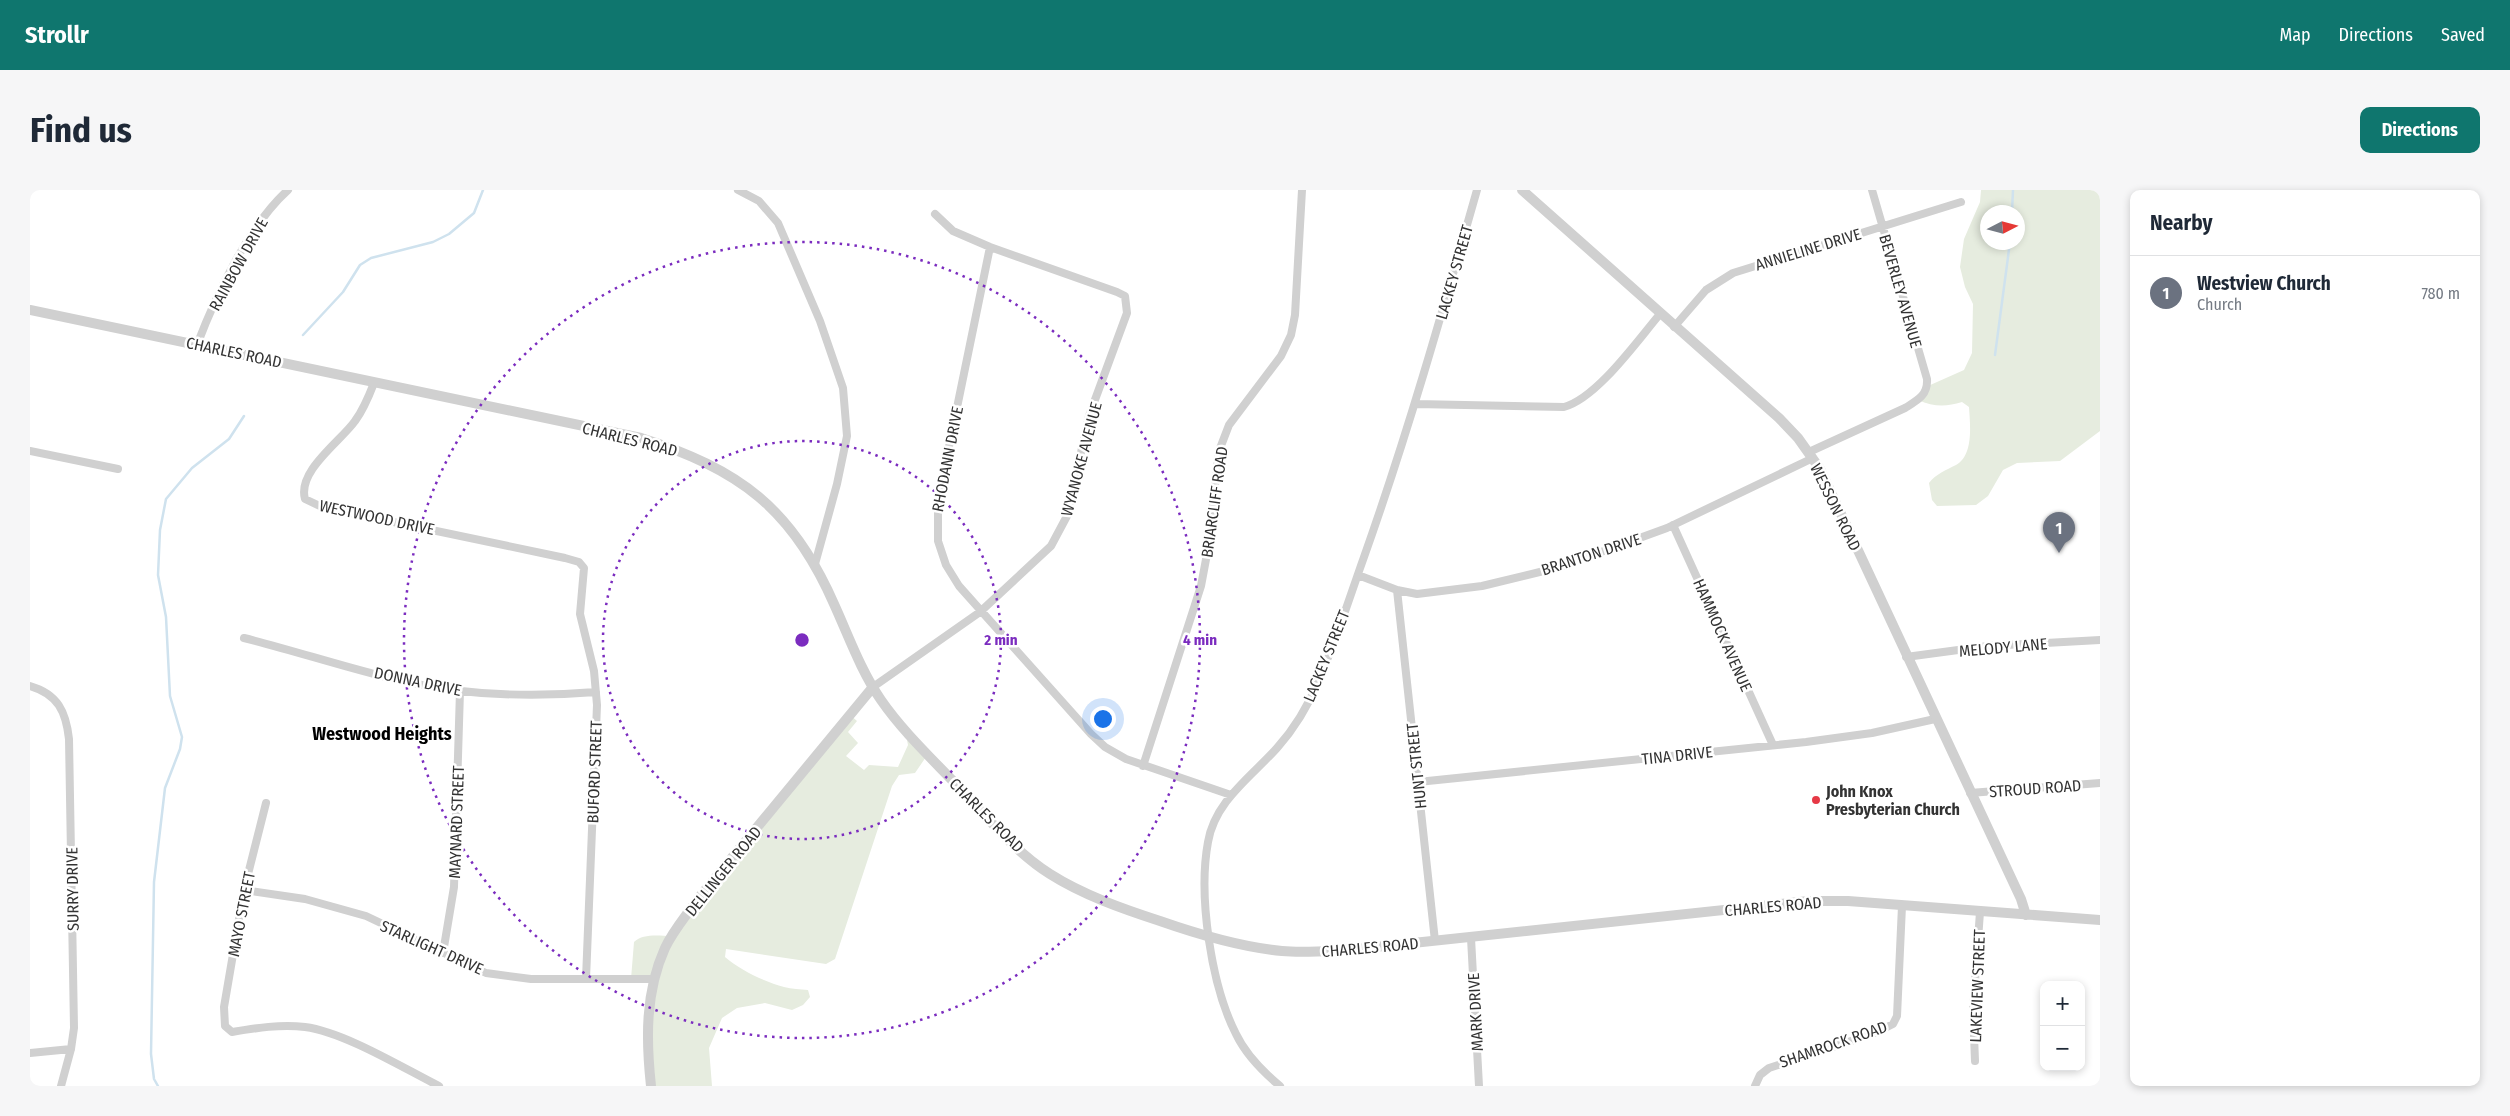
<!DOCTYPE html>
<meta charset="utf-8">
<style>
body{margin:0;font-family:"Fira Sans Condensed",sans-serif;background:#f6f6f7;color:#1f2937}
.controls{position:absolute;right:15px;bottom:15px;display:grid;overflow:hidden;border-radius:10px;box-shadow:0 2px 8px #0003}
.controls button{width:45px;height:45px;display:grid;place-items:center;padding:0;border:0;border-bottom:1px solid #e0e1e3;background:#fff;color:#1f2937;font:25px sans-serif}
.compass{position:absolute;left:1950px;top:15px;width:45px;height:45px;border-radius:50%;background:#fff;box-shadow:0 2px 8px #0003;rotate:84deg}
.you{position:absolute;left:1072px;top:528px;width:18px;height:18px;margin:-12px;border:4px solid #fff;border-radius:50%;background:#1a73e8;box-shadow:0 0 0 8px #1a73e833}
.badge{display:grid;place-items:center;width:32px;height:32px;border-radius:50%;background:#0f766e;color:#fff;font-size:16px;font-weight:700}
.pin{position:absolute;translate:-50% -41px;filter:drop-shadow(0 1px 2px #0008)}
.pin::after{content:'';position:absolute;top:26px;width:18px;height:15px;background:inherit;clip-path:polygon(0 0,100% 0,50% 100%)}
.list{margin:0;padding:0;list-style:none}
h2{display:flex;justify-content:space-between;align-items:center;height:65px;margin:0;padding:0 20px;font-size:21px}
h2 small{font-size:16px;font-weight:400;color:#747a83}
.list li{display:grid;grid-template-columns:32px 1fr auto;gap:15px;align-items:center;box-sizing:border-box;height:75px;padding:0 20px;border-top:1px solid #e0e1e3}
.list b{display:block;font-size:19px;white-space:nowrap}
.list p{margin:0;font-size:16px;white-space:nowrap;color:#747a83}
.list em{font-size:16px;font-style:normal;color:#747a83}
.map{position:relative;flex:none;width:2070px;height:896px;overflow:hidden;border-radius:10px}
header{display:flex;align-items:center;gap:30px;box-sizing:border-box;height:70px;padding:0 25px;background:#0f766e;color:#fff}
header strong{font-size:24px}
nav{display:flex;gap:28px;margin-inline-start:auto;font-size:18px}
.intro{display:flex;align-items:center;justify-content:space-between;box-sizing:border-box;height:120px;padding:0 30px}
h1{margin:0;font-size:35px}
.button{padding:12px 22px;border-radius:10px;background:#0f766e;color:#fff;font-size:18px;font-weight:700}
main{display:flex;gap:30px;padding:0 30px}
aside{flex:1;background:#fff;border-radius:10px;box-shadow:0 2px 8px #0003}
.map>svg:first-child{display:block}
</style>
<header>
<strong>Strollr</strong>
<nav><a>Map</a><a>Directions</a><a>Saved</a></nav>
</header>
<div class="intro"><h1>Find us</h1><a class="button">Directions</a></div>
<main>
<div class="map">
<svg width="2070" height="896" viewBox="0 0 2070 896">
<rect width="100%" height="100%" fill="#fff"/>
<path fill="#e6ecdf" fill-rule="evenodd" d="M 1951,0 L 2070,0 L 2070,241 L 2030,271 L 1987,273 L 1973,280 L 1958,306 L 1946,315 L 1907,316 L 1902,310 L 1899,293 C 1906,284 1916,280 1926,275 C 1944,265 1940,234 1939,217 L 1932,212 C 1916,217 1904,217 1888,210 L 1898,196 L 1934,180 L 1942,163 L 1943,114 L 1935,97 L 1930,77 L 1934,49 L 1950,12 ZM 1958,22 L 1988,22 L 1988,52 L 1958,52 Z
M 819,524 L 827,531 L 818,542 L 828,553 L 816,566 L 834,580 L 839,575 L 868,577 L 878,555 L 877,550 L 898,564 L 885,583 L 869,585 L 862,596 L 805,769 L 796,774 L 696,759 L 695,767 C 710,780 735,792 754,797 C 762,799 770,799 778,800 L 780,807 L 773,815 L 762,820 L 735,813 L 707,818 L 692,828 L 679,858 L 682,896 L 621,896 L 624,789 L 601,789 L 604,752 C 613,743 630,746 641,746 Z"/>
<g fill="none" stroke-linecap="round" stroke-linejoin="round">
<path stroke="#cfe2ee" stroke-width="2.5" d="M 1982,22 L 1983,0
M 273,145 L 313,102 L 330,75 L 341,68 L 403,52 L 419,44 L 444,23 L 453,0
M 1965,165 L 1980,52
M 128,896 L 124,889 L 121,864 L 124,692 L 135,598 L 150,559 L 152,547 L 140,506 L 136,427 L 128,385 L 130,340 L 136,309 L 162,278 L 199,249 L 214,226"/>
<path stroke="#d0d0d0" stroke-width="8" d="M 708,0 L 729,11 L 748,33 L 790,131 L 813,198 L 817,246 L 807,294 L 785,374
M 960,57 L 908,310 L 908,351 L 916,375 L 929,396 L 1061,544 L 1075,557 L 1096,569 L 1201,605
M 1644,137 L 1676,100 L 1703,83 L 1931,12
M 167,155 C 186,105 219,35 258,0
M 344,193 C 339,206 334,219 325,231 C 311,251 267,281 275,309 L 292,317 L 535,368 L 549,372 L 554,378 L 550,424 L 564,481 L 567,515 L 556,789
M 1386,214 L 1534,217 C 1567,208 1607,151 1630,124
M 0,261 L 88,279
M 1779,262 L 1875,218 C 1888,210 1898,205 1897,189 L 1842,0
M 1643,335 L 1743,555
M 1328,385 L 1367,400 L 1387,404 L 1452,396 L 1530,377 L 1637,338 L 1783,268
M 1367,400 L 1405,751
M 214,448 C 282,465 351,490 421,500 C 470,506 518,506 566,502
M 1876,467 L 1958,456 L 2070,450
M 0,496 C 28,504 36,522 39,549 L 44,838 L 41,859 L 31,896
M 843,497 L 950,422 L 1021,356 L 1037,326 L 1059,226 L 1097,123 L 1095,106 L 1087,102 L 960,57 L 923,41 L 905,24
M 1113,576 L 1171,396 L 1177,364 L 1189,261 L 1199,235 L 1251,166 L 1261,145 L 1265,125 L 1272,0
M 1388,592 L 1776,552 L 1842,543 L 1905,529
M 1940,603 L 2070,593
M 236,613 L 214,700 L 194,817 L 195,836 L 202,842 C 226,838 251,834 275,837 C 314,842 373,878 409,896
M 214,700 L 275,709 L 336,726 L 456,783 L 501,789 L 624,789
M 1441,748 L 1449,896
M 413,763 L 424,697 L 430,501
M 0,863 L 41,859
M 1945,871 L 1943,819 L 1950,722
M 1250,896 C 1232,881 1216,865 1206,844 C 1181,795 1168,706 1178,652 C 1185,611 1221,587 1247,558 C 1264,539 1278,516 1288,492 C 1306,451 1319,409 1334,367 C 1377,246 1412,123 1447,0
M 1725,896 L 1730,885 L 1739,878 L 1845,843 L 1863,834 L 1867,826 L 1872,716"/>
<path stroke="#d0d0d0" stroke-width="10" d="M 1492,0 L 1749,228 L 1768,248 L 1790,279 L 1991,709 L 1996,725
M 0,120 L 611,248 C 709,279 762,318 804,414 C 819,447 831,481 851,510 C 871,539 898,565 922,590 C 953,622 982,660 1020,684 C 1053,705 1093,719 1130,731 C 1170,745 1210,757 1252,761 C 1274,763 1296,761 1317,760 L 1778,711 L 1818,711 L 2070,730
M 621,896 C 616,850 615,802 635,758 C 643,741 656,726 667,710 L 843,497"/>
</g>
<g fill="none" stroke="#7b2cbf" stroke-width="2.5" stroke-dasharray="2.5 5">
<circle cx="772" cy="450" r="199"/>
<circle cx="772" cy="450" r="398"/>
</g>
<circle fill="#e63946" stroke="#fff" stroke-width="2" cx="1786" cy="610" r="5"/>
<g text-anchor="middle" stroke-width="5" stroke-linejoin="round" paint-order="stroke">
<g font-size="16" fill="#333" stroke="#fff">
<text transform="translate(1778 59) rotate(-17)" y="6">ANNIELINE DRIVE</text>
<text transform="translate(208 74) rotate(-61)" y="6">RAINBOW DRIVE</text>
<text transform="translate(1424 82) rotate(-74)" y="6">LACKEY STREET</text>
<text transform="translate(1871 101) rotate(74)" y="6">BEVERLEY AVENUE</text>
<text transform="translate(204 162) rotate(12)" y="6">CHARLES ROAD</text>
<text transform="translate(600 249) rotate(14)" y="6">CHARLES ROAD</text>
<text transform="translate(917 269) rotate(-79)" y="6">RHODANN DRIVE</text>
<text transform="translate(1051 269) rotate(-75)" y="6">WYANOKE AVENUE</text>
<text transform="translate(1184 312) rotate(-82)" y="6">BRIARCLIFF ROAD</text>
<text transform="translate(1806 317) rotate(64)" y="6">WESSON ROAD</text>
<text transform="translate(347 327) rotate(12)" y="6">WESTWOOD DRIVE</text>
<text transform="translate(1561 364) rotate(-18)" y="6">BRANTON DRIVE</text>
<text transform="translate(1693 445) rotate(66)" y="6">HAMMOCK AVENUE</text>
<text transform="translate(1973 457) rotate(-5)" y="6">MELODY LANE</text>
<text transform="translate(1296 466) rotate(-68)" y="6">LACKEY STREET</text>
<text transform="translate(388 491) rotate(12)" y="6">DONNA DRIVE</text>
<text transform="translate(1647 565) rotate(-6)" y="6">TINA DRIVE</text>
<text transform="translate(1386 576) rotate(-96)" y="6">HUNT STREET</text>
<text transform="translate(564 582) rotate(-88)" y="6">BUFORD STREET</text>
<text transform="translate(2005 598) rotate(-4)" y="6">STROUD ROAD</text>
<text transform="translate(957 625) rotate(45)" y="6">CHARLES ROAD</text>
<text transform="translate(426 632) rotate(-88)" y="6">MAYNARD STREET</text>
<text transform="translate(693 681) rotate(-51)" y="6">DELLINGER ROAD</text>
<text transform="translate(42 699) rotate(-91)" y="6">SURRY DRIVE</text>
<text transform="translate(1743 716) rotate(-5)" y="6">CHARLES ROAD</text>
<text transform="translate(211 724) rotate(-79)" y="6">MAYO STREET</text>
<text transform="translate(402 757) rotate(24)" y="6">STARLIGHT DRIVE</text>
<text transform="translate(1340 757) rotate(-5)" y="6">CHARLES ROAD</text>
<text transform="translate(1947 796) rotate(-88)" y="6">LAKEVIEW STREET</text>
<text transform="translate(1445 822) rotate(-93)" y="6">MARK DRIVE</text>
<text transform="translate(1803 854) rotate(-19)" y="6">SHAMROCK ROAD</text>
</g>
<g font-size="16" font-weight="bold" fill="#333" stroke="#fff" text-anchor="start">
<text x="1796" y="607">John Knox<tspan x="1796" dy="18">Presbyterian Church</tspan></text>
</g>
<g font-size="18" font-weight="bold" fill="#000" stroke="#fff">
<text x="352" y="550">Westwood Heights</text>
</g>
</g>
<circle cx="772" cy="450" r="8" fill="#7b2cbf" stroke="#fff" stroke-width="2.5"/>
<g font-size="15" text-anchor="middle" font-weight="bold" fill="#7b2cbf" stroke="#fff" stroke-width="5" stroke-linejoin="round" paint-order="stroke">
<text x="971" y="455">2 min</text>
<text x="1170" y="455">4 min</text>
</g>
</svg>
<div class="controls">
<button>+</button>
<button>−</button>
</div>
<svg class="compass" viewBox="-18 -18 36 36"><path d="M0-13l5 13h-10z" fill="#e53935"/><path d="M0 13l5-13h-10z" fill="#747a83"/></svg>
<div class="you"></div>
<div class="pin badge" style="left:2029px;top:363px;background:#6b7280">1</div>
</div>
<aside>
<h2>Nearby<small></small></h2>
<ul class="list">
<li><span class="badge" style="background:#6b7280">1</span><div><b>Westview Church</b><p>Church</p></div><em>780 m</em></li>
</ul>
</aside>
</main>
